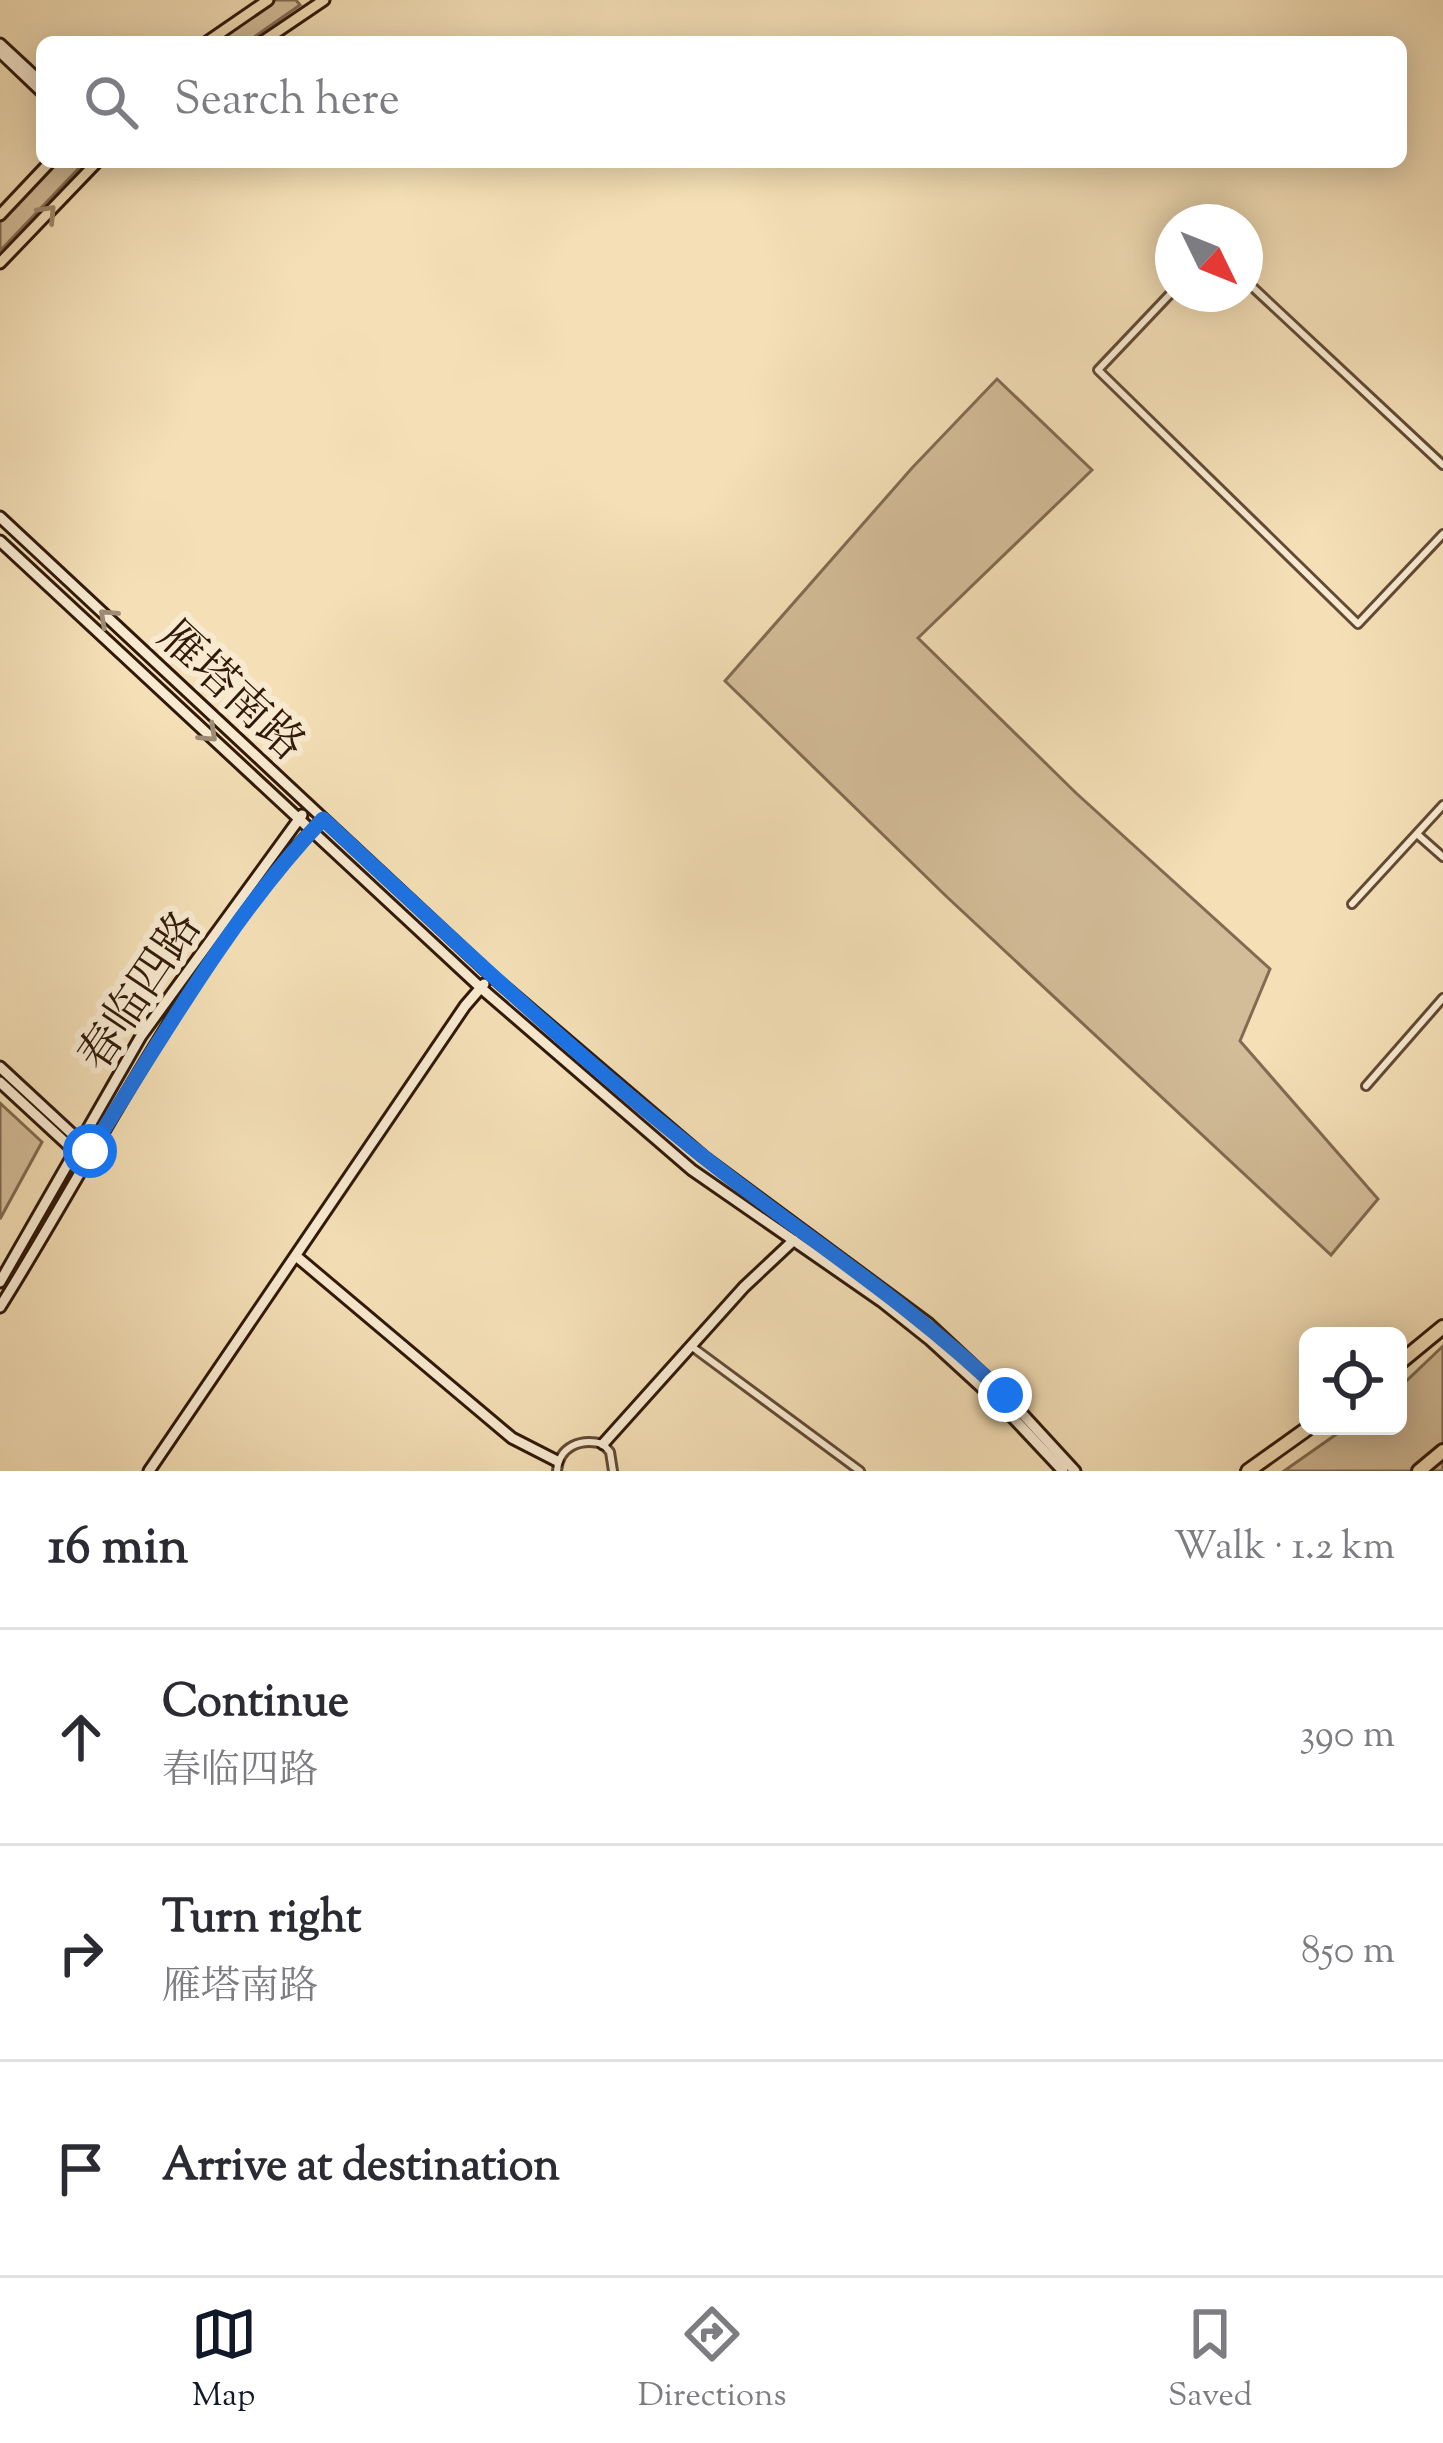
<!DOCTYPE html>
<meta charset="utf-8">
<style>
body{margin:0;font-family:"Sorts Mill Goudy","Noto Serif SC",serif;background:#f2f2f3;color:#2b2b33}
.controls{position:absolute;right:36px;bottom:36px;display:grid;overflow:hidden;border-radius:18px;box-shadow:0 6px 30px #0003}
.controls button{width:108px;height:108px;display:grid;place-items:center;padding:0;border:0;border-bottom:3px solid #e1e1e2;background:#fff;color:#2b2b33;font:60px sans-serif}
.compass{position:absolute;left:1155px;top:204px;width:108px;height:108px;border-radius:50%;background:#fff;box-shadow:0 6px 30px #0003;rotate:133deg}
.stop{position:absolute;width:36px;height:36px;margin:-27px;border:9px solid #1a73e8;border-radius:50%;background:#fff}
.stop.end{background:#1a73e8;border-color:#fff;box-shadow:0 3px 12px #0008}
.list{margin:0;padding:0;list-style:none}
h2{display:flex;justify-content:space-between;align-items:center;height:156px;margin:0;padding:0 48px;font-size:51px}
h2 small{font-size:39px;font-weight:400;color:#7c7c81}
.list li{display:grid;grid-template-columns:78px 1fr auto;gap:36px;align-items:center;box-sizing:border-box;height:216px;padding:0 48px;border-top:3px solid #e1e1e2}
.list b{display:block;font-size:45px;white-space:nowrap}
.list p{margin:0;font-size:39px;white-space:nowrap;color:#7c7c81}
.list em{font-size:39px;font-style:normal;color:#7c7c81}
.icon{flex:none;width:66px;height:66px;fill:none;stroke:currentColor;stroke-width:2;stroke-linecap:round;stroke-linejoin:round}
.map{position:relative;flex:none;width:1443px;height:1471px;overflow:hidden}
.search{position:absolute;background:#fff;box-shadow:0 6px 30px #0003;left:36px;right:36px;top:36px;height:132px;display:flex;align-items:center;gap:30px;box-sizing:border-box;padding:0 42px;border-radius:18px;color:#7c7c81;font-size:45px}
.sheet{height:804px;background:#fff}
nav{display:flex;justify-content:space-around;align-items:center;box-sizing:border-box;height:168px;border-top:3px solid #e1e1e2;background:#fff;font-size:33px;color:#7c7c81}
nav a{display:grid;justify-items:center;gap:6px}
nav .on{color:#111827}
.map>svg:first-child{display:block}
</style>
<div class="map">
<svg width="1443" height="1471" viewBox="0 0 1443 1471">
<rect width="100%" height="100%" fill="#f4dfb6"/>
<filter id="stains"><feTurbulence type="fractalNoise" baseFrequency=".00167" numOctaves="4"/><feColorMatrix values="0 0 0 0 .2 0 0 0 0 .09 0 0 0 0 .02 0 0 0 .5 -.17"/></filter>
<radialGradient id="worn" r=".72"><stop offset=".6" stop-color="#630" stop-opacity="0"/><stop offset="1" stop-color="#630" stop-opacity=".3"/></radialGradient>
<path fill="#d3bd99" stroke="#826b52" stroke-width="3" d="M 272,0 L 296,0 L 300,5 L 247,42 L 212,42 Z
M 55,162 L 74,162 L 80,167 L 0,251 L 0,221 Z
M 997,379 L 1092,470 L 918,638 L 1076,793 L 1270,969 L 1240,1041 L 1378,1199 L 1331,1255 L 947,897 L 725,681 L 912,468 Z
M 0,1103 L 42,1142 L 0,1219 Z
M 1443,1346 L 1443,1471 L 1284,1471 L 1348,1426 L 1398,1426 L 1398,1389 Z"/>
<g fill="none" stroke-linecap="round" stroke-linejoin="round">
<g stroke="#624a35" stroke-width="12">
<path id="street" d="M 1245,280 L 1443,465
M 1173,291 L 1098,370 L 1358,624 L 1443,534
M 1417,834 L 1443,857
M 1352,904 L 1443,805
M 1366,1086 L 1443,998
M 691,1346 L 860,1471
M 557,1471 C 559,1446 581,1438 603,1444 L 610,1452 L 613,1471"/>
</g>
<g stroke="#31190a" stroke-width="15">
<path id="secondary" d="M 0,44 L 42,83
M 0,52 L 42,92
M 0,517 L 492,976 L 704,1157 L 928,1323 L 1005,1395 L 1075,1471
M 0,541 L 481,988 L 692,1170 L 881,1301 L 930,1340 L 1002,1406 L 1063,1471
M 0,1067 L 82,1143
M 0,1082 L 80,1156
M 296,1256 L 512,1438 L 557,1461
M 0,1282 L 141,1036 L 302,815
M 0,1307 C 101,1146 185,967 316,826
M 603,1444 L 744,1287 L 794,1240
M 149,1471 L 465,1006 L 484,984"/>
</g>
<g stroke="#31190a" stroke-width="15">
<path id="primary" d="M 207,42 L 268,0
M 262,42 L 324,0
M 0,215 L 50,162
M 0,263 L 97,162"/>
</g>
<g stroke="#31190a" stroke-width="18">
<path id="highway" d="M 1398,1364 L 1443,1327
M 1248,1471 L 1311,1426
M 1419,1471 L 1443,1451"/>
</g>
<use href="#street" stroke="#f8ead0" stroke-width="6"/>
<use href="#secondary" stroke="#f8ead0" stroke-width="9"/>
<use href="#primary" stroke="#f4dfb6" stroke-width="9"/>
<use href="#highway" stroke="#f4dfb6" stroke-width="12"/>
</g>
<defs><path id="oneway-chevron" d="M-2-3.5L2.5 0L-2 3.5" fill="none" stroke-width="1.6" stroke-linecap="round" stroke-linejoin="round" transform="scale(3)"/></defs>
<use stroke="#9c8669" href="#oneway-chevron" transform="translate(48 213) rotate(-47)"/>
<g stroke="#9e8c77">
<use href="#oneway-chevron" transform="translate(107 617) rotate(-137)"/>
<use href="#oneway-chevron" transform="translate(209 734) rotate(43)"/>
</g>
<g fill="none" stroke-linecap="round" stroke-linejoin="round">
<path stroke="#1a73e8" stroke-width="15" d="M 90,1151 C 163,1037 230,917 323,819 C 447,934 571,1052 705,1158 C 806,1238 911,1304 1005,1395"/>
</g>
<g text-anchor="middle" stroke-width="12" stroke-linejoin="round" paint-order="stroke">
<g font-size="45" fill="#31190a" stroke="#f8ead0">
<text transform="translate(233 689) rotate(43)" y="16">雁塔南路</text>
<text transform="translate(138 990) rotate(-56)" y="16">春临四路</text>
</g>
</g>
<rect width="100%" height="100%" filter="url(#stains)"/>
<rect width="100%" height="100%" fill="url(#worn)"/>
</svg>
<div class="controls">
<button><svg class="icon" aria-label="locate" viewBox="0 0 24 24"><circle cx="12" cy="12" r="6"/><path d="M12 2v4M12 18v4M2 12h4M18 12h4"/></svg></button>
</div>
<svg class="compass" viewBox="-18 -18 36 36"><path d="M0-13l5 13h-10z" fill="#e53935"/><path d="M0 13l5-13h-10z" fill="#7c7c81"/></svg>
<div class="stop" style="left:90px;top:1151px"></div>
<div class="stop end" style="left:1005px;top:1395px"></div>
<div class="search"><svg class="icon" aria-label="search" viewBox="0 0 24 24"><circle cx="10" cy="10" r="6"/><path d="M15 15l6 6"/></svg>Search here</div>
</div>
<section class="sheet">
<h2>16 min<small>Walk · 1.2 km</small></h2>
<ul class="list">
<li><svg class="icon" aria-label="ahead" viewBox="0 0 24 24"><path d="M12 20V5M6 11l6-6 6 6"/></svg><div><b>Continue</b><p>春临四路</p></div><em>390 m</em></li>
<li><svg class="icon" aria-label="right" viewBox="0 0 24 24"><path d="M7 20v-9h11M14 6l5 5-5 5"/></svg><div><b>Turn right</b><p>雁塔南路</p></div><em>850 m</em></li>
<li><svg class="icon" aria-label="arrive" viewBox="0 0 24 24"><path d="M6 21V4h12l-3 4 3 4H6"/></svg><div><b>Arrive at destination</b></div></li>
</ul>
</section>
<nav>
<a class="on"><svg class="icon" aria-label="map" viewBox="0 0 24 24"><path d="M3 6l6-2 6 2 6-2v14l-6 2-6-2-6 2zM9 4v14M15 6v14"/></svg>Map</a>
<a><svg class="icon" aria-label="directions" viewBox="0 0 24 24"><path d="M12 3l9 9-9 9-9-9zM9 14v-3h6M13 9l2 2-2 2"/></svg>Directions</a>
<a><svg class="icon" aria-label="saved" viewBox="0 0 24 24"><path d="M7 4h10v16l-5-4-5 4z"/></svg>Saved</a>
</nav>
